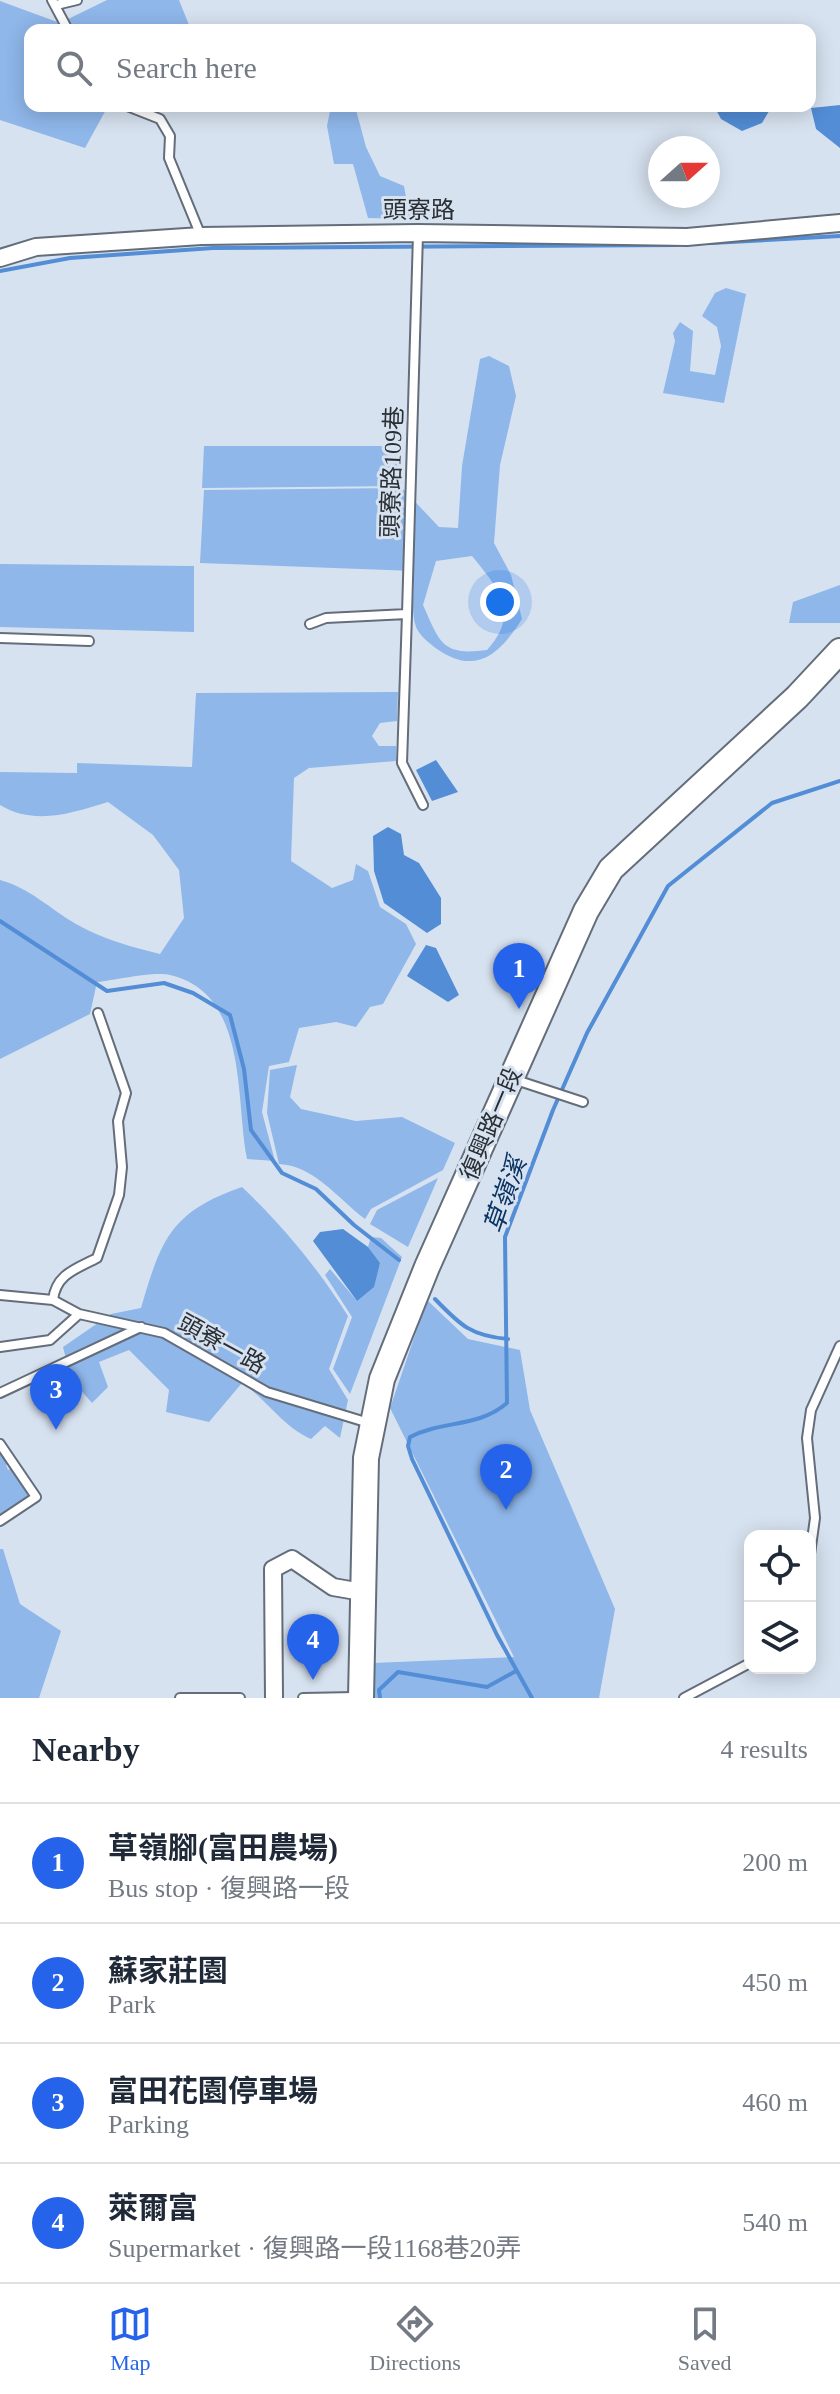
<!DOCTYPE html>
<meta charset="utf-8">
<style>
body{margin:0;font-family:"Times New Roman","Noto Sans TC",serif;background:#f2f2f3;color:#1f2937}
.controls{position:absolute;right:24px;bottom:24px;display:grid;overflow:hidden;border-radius:16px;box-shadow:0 4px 20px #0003}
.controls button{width:72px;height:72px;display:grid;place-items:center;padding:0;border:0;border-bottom:2px solid #e0e1e3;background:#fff;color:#1f2937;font:40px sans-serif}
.compass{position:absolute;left:648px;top:136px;width:72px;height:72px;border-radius:50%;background:#fff;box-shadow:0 4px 20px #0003;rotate:69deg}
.you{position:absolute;left:500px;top:602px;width:28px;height:28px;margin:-20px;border:6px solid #fff;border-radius:50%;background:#1a73e8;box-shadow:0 0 0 12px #1a73e833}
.badge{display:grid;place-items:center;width:52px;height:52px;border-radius:50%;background:#2563eb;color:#fff;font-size:26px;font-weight:700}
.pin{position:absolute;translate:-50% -66px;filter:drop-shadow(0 2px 4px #0008)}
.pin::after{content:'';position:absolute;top:42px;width:28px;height:24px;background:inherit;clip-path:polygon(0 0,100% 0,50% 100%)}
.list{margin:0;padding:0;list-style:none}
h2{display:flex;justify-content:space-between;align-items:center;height:104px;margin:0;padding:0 32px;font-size:34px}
h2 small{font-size:26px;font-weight:400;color:#747a83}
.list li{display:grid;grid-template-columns:52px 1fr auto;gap:24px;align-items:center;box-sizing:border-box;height:120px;padding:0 32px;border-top:2px solid #e0e1e3}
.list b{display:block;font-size:30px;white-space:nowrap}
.list p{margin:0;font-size:26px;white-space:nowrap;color:#747a83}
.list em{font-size:26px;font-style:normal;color:#747a83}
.icon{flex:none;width:44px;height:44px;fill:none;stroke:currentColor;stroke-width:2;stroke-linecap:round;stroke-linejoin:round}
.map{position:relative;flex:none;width:840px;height:1698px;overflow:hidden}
.search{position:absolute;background:#fff;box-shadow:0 4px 20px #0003;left:24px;right:24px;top:24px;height:88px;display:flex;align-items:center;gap:20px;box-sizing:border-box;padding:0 28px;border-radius:16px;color:#747a83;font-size:30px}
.sheet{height:584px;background:#fff}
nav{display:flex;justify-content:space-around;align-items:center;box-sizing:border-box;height:112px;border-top:2px solid #e0e1e3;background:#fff;font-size:22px;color:#747a83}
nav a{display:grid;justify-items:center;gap:4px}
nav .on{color:#2563eb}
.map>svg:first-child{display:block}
</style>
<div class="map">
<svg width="840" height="1698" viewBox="0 0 840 1698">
<rect width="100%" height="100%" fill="#d7e2f0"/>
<path fill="#8fb7ea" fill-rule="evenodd" d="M 107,0 L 179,0 L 191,30 L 30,30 L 30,106 L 108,106 L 85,148 L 0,120 L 0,1 L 60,23 Z
M 331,106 L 355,106 L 366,147 L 380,176 L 404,186 L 410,219 L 368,218 L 353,164 L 334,164 L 327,126 Z
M 726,288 L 746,294 L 724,403 L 663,393 L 675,341 L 673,333 L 680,322 L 693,331 L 690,371 L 715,375 L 721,346 L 717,327 L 702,316 L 715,293 Z
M 489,356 L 509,366 L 516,396 L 500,465 L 494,543 L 511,575 L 522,619 C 501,652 477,677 437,649 C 430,644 419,635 416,627 C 410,609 415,589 414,571 L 200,563 L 204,490 L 402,488 L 439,527 L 458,528 L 462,466 L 480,359 ZM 472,556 C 498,588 521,613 487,650 C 442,656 440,643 423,605 L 436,561 Z
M 204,446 L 402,446 L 402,486 L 202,488 Z
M 0,564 L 194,566 L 194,632 L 0,627 Z
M 840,585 L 840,623 L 789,623 L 793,602 Z
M 398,692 L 397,721 L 380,723 L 372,736 L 379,746 L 396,746 L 396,761 L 309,768 L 294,778 L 291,861 L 332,888 L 353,880 L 356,864 L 368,871 L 380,907 L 406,924 L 416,944 L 383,1004 L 370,1007 L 356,1027 L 336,1022 L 299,1028 L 289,1062 L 269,1066 L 262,1112 L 275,1161 L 247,1159 C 235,1100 249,993 170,975 C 154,971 116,980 97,982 L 90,1014 L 0,1059 L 0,880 C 30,888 50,909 76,924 C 102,939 132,947 160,954 L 184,918 L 179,870 L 153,835 L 108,802 C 72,813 35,826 0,805 L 0,772 L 77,773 L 77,763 L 192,767 L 196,693 Z
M 297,1065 L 290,1097 L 301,1109 L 356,1121 L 402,1117 L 455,1143 L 443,1170 L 371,1209 L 365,1219 C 337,1198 315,1166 279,1164 L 267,1113 L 270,1070 Z
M 438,1178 L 408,1247 L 370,1224 L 377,1210 Z
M 242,1187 C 284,1227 317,1267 348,1316 L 329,1369 L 348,1400 L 340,1438 L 325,1426 L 311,1439 C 283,1427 267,1400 242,1383 L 209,1422 L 166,1412 L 169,1390 L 129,1350 L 99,1362 L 108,1387 L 92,1403 L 71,1379 L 63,1347 L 111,1314 L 141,1308 C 161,1240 170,1212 242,1187 Z
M 371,1237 L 381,1238 L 402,1257 L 350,1394 L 333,1369 L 352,1317 L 325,1275 L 330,1269 L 357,1301 L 380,1264 L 368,1247 Z
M 427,1300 L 468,1339 L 520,1350 L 530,1410 L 615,1609 L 599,1698 L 373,1698 L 373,1663 L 514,1657 L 390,1408 Z
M 0,1445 L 11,1463 L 6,1465 L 8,1470 L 13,1468 L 32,1502 L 0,1519 Z
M 0,1549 L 3,1549 L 20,1604 L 61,1631 L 39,1698 L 0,1698 Z"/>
<path fill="#528dd6" d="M 840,105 L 840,148 L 816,129 L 811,108 Z
M 714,106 L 772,106 L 762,123 L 742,131 L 721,119 Z
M 436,760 L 458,792 L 432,801 L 416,770 Z
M 388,827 L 401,834 L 404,855 L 419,863 L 441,898 L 441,924 L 427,933 L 384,903 L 374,871 L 373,836 Z
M 426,945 L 436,948 L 459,995 L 448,1002 L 407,976 Z
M 343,1229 L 368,1247 L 380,1263 L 374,1287 L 357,1301 L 313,1241 L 320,1232 Z"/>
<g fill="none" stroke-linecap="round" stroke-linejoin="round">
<path stroke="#528dd6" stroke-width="4" d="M 711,243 L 840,236
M 0,271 L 70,258 L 213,248 L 678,245
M 0,921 L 107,991 L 164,983 L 193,993 L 230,1015 L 244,1069 L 251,1130 L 282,1173 L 316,1189 L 354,1225 L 399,1260
M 435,1299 C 460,1325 471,1336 508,1339
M 380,1698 L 379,1690 L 398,1672 L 487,1687 L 516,1671
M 532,1698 L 497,1635 L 412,1459 L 408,1446 L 410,1437 C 443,1420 478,1428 507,1403 L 505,1237 L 553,1110 L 587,1033 L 668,886 L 772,803 L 840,781"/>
<g stroke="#646d7a" stroke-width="12">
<path id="service" d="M 52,0 L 68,30
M 56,5 L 77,0
M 127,106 L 160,119 L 170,136 L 169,158 L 201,236
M 407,614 L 402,763 L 423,805
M 310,624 L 326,618 L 407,614 L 418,234
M 0,638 L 89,641
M 98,1013 L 126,1093 L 118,1121 L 122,1167 L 119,1195 L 97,1258 C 76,1269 56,1274 53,1300 L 79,1314 L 164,1333 L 267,1392 L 369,1423
M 516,1080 L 583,1102
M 0,1295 L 53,1300
M 0,1347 L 50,1340 L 79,1314
M 0,1393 L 141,1327
M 0,1444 L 36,1497 L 0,1521
M 810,1554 L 815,1518 L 807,1438 L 811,1410 L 840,1346
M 180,1698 L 240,1698
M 303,1698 L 356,1697
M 684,1698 L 750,1663"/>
</g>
<g stroke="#646d7a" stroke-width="20">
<path id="minor" d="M 0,258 L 36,247 L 201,236 L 418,233 L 687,237 L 840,223
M 274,1698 L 273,1569 L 292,1559 L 333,1587 L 362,1592"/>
</g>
<g stroke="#646d7a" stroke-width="28">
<path id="primary" d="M 361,1698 L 366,1458 L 382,1379 L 427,1267 L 586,911 L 611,869 L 797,697 L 840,651"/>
</g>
<use href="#service" stroke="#fff" stroke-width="8"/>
<use href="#minor" stroke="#fff" stroke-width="16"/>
<use href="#primary" stroke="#fff" stroke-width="24"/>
</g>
<g text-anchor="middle" stroke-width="6" stroke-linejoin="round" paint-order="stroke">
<g font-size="24" fill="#2a2f34" stroke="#d7e2f0">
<text x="419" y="218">頭寮路</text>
<text transform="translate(392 472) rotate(-88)" y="8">頭寮路109巷</text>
<text transform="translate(491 1124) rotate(-67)" y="8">復興路一段</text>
<text transform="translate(222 1344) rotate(29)" y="8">頭寮一路</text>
</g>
<g font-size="26" font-style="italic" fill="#0a3463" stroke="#d7e2f0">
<text transform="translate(505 1195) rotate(-71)" y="9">草嶺溪</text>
</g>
</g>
</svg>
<div class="controls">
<button><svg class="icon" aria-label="locate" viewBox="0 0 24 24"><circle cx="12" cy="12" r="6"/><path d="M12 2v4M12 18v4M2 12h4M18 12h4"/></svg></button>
<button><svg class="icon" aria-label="layers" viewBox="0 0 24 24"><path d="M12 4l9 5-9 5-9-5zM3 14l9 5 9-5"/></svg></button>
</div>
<svg class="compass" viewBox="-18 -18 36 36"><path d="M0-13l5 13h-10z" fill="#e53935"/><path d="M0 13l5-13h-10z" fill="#747a83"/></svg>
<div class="you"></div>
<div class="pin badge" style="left:519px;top:1009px">1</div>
<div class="pin badge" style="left:506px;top:1510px">2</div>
<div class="pin badge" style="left:56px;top:1430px">3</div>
<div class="pin badge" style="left:313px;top:1680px">4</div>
<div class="search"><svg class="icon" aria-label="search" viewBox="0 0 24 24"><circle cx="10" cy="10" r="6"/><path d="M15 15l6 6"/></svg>Search here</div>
</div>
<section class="sheet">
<h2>Nearby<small>4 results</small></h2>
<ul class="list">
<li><span class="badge">1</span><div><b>草嶺腳(富田農場)</b><p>Bus stop · 復興路一段</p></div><em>200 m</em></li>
<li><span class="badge">2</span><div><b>蘇家莊園</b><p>Park</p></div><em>450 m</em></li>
<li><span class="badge">3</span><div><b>富田花園停車場</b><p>Parking</p></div><em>460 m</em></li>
<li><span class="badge">4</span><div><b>萊爾富</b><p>Supermarket · 復興路一段1168巷20弄</p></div><em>540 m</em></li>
</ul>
</section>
<nav>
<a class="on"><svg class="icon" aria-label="map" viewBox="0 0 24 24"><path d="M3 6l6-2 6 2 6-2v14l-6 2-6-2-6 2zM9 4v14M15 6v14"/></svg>Map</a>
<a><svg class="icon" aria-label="directions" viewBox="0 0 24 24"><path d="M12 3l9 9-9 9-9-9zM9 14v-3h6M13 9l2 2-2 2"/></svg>Directions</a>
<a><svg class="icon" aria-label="saved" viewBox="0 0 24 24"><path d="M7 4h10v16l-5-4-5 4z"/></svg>Saved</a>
</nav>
